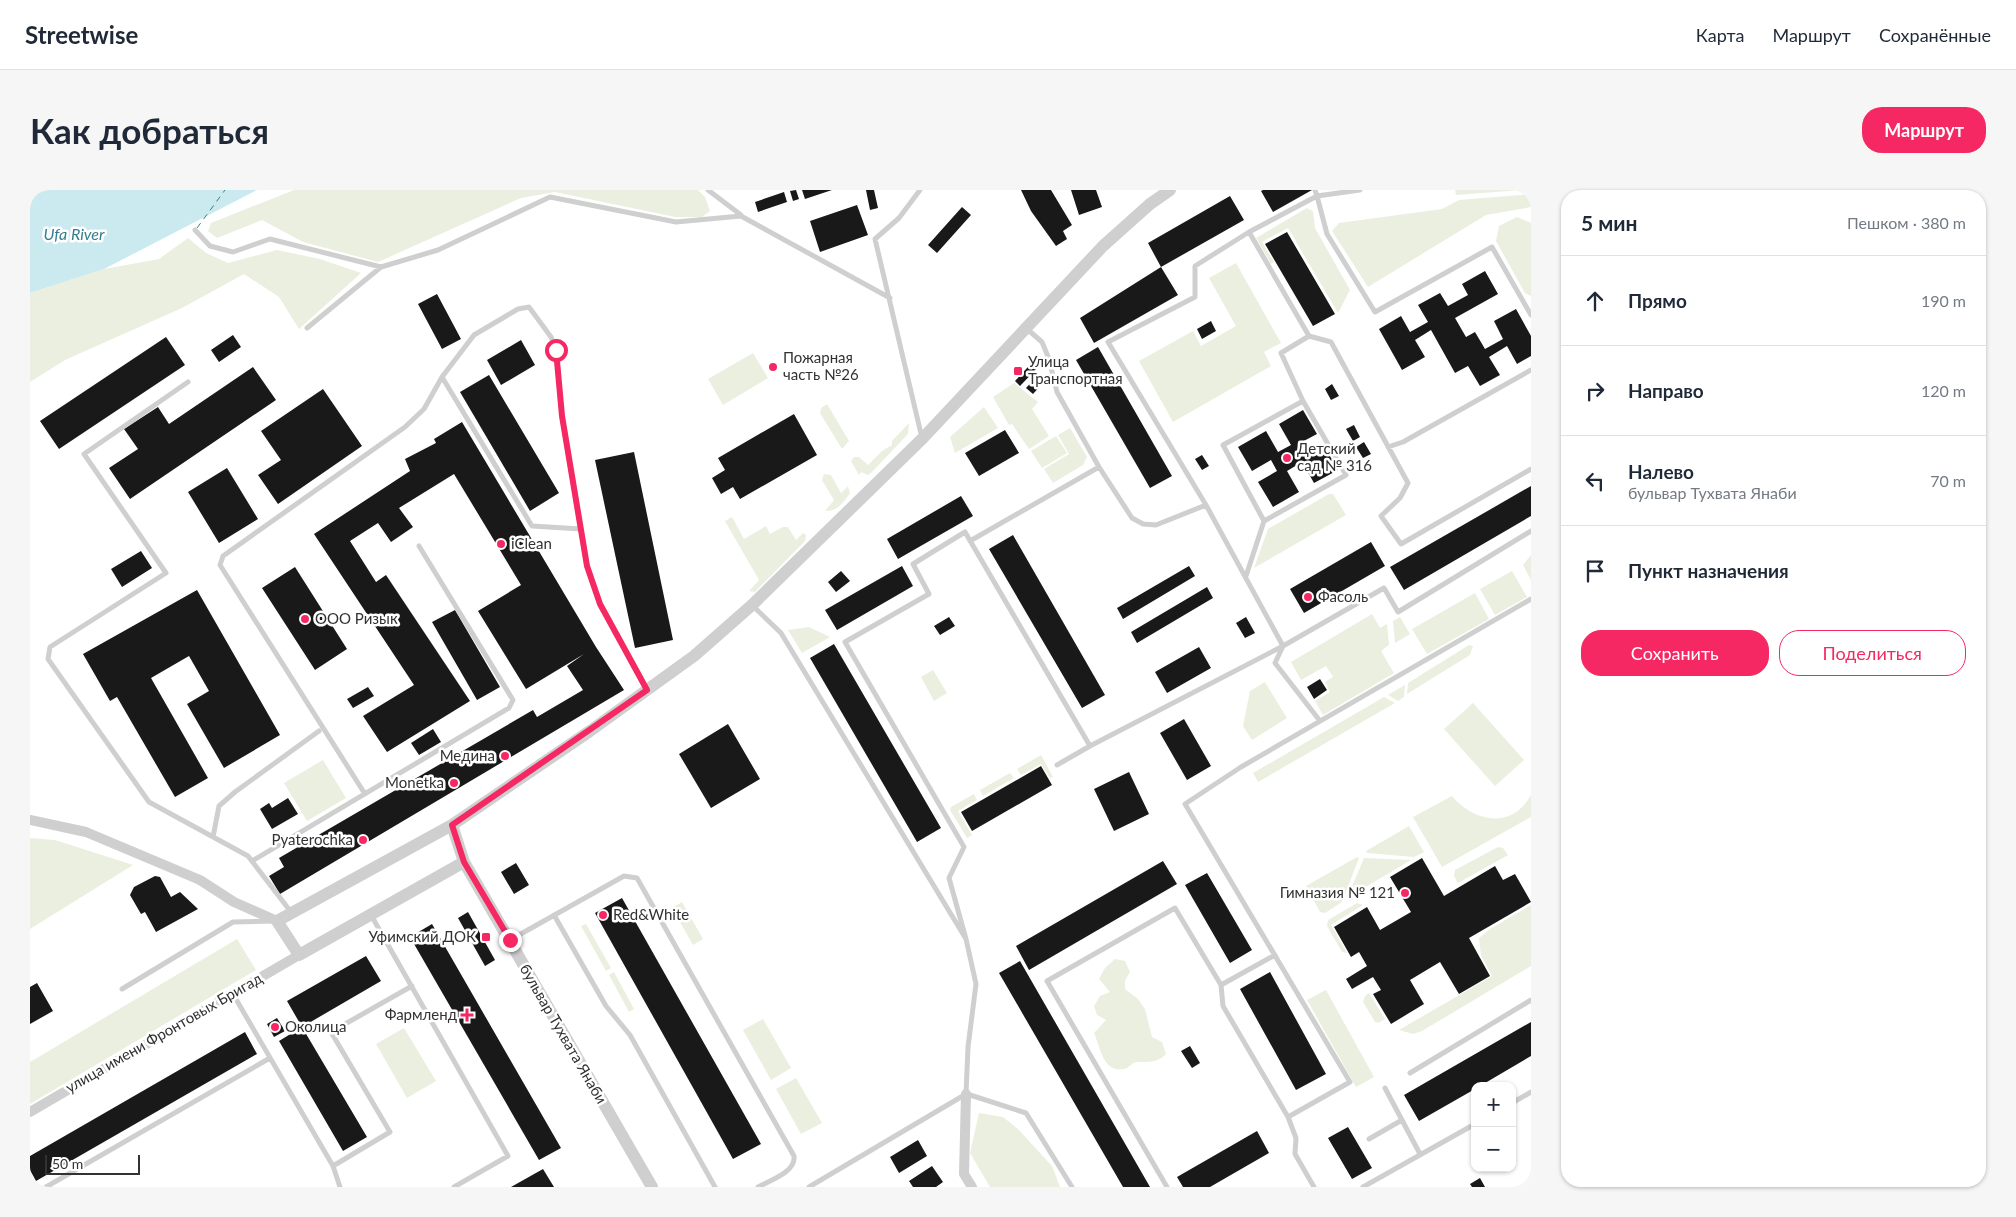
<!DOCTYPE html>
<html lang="ru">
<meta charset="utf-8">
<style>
body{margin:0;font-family:Lato,sans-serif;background:#f6f6f7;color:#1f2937}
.controls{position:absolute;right:15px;bottom:15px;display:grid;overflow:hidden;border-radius:10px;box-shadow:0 1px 4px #0004}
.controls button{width:45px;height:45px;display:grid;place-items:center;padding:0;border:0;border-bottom:1px solid #e0e1e3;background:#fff;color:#1f2937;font:25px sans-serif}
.scale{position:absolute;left:15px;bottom:12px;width:95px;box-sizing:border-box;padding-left:5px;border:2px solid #323232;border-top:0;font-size:14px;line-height:18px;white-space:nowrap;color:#323232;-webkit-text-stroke:4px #fff;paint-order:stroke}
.stop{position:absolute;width:15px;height:15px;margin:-11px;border:4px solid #f52863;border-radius:50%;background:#fff}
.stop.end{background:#f52863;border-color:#fff;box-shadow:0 1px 5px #0008}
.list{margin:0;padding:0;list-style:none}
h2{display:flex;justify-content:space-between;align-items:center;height:65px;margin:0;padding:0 20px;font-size:21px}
h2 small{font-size:16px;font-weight:400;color:#747a83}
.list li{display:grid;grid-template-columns:32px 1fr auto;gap:15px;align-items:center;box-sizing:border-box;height:90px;padding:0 20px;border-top:1px solid #e0e1e3}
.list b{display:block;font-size:19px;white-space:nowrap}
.list p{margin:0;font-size:16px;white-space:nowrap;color:#747a83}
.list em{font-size:16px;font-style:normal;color:#747a83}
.actions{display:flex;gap:10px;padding:15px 20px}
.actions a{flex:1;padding:11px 0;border:1px solid #f52863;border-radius:20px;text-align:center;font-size:18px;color:#f52863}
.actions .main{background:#f52863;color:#fff}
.icon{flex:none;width:28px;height:28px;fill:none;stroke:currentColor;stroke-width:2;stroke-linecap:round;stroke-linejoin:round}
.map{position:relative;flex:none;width:1501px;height:997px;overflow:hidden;border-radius:20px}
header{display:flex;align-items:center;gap:30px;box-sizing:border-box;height:70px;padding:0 25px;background:#fff;border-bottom:1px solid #e0e1e3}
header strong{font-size:24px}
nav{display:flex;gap:28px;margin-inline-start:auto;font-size:18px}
.intro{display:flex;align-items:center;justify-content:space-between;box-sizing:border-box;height:120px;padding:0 30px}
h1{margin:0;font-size:35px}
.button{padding:12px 22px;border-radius:20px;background:#f52863;color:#fff;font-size:18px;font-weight:700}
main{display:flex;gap:30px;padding:0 30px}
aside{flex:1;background:#fff;border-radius:20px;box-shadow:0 1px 4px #0004}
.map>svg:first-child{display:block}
</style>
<header>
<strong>Streetwise</strong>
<nav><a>Карта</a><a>Маршрут</a><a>Сохранённые</a></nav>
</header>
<div class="intro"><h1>Как добраться</h1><a class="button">Маршрут</a></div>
<main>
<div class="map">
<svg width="1501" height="997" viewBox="0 0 1501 997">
<rect width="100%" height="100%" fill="#fff"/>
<path fill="#ebefdf" d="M 264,0 L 668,0 L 675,7 L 680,21 L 672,27 L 645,27 L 525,2 L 491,8 L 348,72 L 273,52 L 232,30 L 187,48 L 178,41 L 181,33 Z
M 1425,0 L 1492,0 L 1426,5 Z
M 1501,4 L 1501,17 L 1456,25 L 1338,97 L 1302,41 L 1309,33 L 1412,19 L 1429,10 Z
M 1277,18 L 1283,21 L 1285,38 L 1320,100 L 1308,123 L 1258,38 L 1232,52 L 1244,72 L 1241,74 L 1226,48 Z
M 1487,27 L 1501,33 L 1501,106 L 1495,103 L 1466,51 L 1469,36 Z
M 158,48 L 176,63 L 198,73 L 247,60 L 290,69 L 331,83 L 269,139 L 249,107 L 214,84 L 152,118 L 35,170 L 0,192 L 0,103 L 74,79 L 129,69 Z
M 1206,73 L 1251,153 L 1234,162 L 1241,176 L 1143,232 L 1109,171 L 1163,141 L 1171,156 L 1206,136 L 1179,88 Z
M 723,163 L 738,188 L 693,215 L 678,189 Z
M 984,193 L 1008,212 L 1002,219 L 1019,246 L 999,259 L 982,234 L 979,235 L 963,207 Z
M 797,214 L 819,251 L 812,259 L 790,223 L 791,218 Z
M 954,217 L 968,238 L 925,263 L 920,247 Z
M 879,233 L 878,244 L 842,282 L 838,285 L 831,282 L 829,285 L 821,271 L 824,267 L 829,267 L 838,275 L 852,261 L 862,255 L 862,251 Z
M 1040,238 L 1057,267 L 1053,275 L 1023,293 L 1014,279 L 1039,264 L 1028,245 Z
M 1026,246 L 1037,263 L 1012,278 L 1001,261 Z
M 794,284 L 801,285 L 811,303 L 818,296 L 820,303 C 814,312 807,322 795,321 L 804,310 L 792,290 Z
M 1299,304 L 1303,304 L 1316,325 L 1224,378 L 1238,339 Z
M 702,327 L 714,349 L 736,336 L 740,344 L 753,337 L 758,337 L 766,350 L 773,343 L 776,345 L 775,351 L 725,402 L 719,401 L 729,390 L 695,331 Z
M 1501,365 L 1501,390 L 1493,375 Z
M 1482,381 L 1497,407 L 1465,425 L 1450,399 Z
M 1445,403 L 1459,429 L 1397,464 L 1382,439 Z
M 1342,424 L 1350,438 L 1357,434 L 1359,455 L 1351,461 L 1364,483 L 1293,525 L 1285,511 L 1300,502 L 1295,492 L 1303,487 L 1296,476 L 1271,490 L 1261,472 Z
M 1370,427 L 1380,444 L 1365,453 L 1363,431 Z
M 779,437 L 800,447 L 772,463 L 758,440 Z
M 1439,455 L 1443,456 L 1440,465 L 1377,504 L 1378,493 Z
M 903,480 L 917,503 L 904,511 L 891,487 Z
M 1235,492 L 1257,528 L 1222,550 L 1213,536 L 1220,501 Z
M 1375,495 L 1374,507 L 1368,511 L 1358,505 Z
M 1354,507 L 1365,513 L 1228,592 L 1223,583 Z
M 1443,513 L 1494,570 L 1465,596 L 1414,539 Z
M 1011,565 L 1023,587 L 1020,588 L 1011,574 L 991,585 L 987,579 Z
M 293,570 L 316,608 L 277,631 L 254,593 Z
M 980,583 L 984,588 L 953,606 L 950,600 Z
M 944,604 L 947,610 L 928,621 L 942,645 L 937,648 L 920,620 L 921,617 Z
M 1501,605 L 1501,627 L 1412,677 L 1383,627 L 1422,606 C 1444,632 1482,640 1501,605 Z
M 1379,636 L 1394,662 L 1384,667 L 1337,663 L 1336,661 Z
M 0,648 L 25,650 L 103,675 L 0,739 Z
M 1468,657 L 1473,658 L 1478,665 L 1428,693 L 1424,686 L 1425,680 Z
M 1327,667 L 1329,668 L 1312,712 L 1295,723 L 1290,722 L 1276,696 Z
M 1334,668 L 1381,670 L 1317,708 Z
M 652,712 L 673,749 L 663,755 L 642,718 Z
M 1327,713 L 1333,715 L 1301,735 L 1317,763 L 1312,762 L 1297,736 L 1298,730 Z
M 1501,715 L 1501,776 L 1392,841 L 1383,844 L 1369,840 L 1462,786 L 1451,765 L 1449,748 L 1460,739 Z
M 556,734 L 581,778 L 576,781 L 551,736 Z
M 207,749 L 226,780 L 0,914 L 0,872 Z
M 1085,769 L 1095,771 L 1100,782 L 1095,791 L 1095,799 L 1108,809 L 1115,819 L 1122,847 L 1132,852 L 1136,864 C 1128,873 1117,872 1107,872 C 1102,872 1099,879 1093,879 C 1073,883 1070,856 1064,843 L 1076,830 L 1067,825 L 1064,816 L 1070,806 L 1080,802 L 1069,789 L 1075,778 Z
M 584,782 L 604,819 L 599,822 L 579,785 Z
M 1296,800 L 1344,887 L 1326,897 L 1277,810 Z
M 1339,803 L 1355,829 L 1348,833 L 1345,832 L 1333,812 L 1335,806 Z
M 733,829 L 761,878 L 741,890 L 713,840 Z
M 374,838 L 406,891 L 377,908 L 346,854 Z
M 766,888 L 792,933 L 771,944 L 746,899 Z
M 949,923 L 973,927 L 988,939 L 1022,976 L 1030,997 L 960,997 L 940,963 Z"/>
<path fill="#caeaf0" d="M 0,0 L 227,0 L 74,79 L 0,103 Z"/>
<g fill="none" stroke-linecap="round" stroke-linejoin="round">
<path stroke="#337f8f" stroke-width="1" stroke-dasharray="6 5" stroke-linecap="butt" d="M 167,38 L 195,0"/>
</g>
<path fill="#191919" d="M 766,0 L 769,9 L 763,11 L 760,1 Z
M 772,0 L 802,0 L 775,9 Z
M 836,0 L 844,0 L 848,18 L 840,20 Z
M 991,0 L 1021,0 L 1042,35 L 1033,41 L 1037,49 L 1026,56 L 1001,21 Z
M 1041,0 L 1066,0 L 1072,17 L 1049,25 Z
M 1233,0 L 1282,0 L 1243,22 L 1231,1 Z
M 754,2 L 757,12 L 728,22 L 725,12 Z
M 1200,6 L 1214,30 L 1131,77 L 1118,53 Z
M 827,15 L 838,45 L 790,62 L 780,31 Z
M 932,17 L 941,25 L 907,63 L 898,55 Z
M 1257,42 L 1305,124 L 1283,136 L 1235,54 Z
M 1131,77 L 1148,105 L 1064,153 L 1050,128 Z
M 1455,81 L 1468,104 L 1425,128 L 1436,147 L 1445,142 L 1455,159 L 1473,149 L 1464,131 L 1486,119 L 1501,146 L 1501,166 L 1487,174 L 1477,156 L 1459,167 L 1470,185 L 1450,196 L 1438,176 L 1425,183 L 1401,140 L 1385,150 L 1395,167 L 1372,180 L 1349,139 L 1371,126 L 1380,142 L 1398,132 L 1388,115 L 1410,103 L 1418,116 L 1438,105 L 1432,94 Z
M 407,104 L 431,149 L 412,159 L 388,114 Z
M 1181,131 L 1186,141 L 1172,149 L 1167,139 Z
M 203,145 L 211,157 L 189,172 L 181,160 Z
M 136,147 L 155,175 L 29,259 L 10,231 Z
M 491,150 L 505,175 L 471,195 L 457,170 Z
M 1068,157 L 1142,286 L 1120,298 L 1046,170 Z
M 1007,167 L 1013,172 L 990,196 L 985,191 Z
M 223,177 L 246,210 L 100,309 L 79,278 L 108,259 L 94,239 L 128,217 L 139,234 Z
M 459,185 L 529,303 L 500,321 L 430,202 Z
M 1007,186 L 1014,192 L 1003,204 L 996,198 Z
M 1302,194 L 1309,206 L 1301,210 L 1295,199 Z
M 293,199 L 332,256 L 248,314 L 228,285 L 251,270 L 231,241 Z
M 1273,220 L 1287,244 L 1270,253 L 1276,264 L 1293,254 L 1308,280 L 1284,293 L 1272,272 L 1257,281 L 1269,302 L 1243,317 L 1228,292 L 1247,281 L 1241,270 L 1222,281 L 1208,257 L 1236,241 L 1248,262 L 1261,255 L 1249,234 Z
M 764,224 L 787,265 L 710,309 L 703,297 L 691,304 L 682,288 L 695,280 L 688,268 Z
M 432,232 L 566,457 L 594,500 L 250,704 L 239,686 L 254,677 L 249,668 L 503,520 L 507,527 L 553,500 L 537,476 L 554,464 L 496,499 L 448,421 L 491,395 L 424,284 L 369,318 L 383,337 L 361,352 L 348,333 L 320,351 L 346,392 L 356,385 L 440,511 L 357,562 L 333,526 L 384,495 L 284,344 L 380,281 L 375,269 L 406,253 L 404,249 Z
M 1324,235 L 1330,247 L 1323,251 L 1316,239 Z
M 975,240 L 989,263 L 949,286 L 935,263 Z
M 1334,252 L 1341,264 L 1333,268 L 1326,257 Z
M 604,262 L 643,450 L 605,458 L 565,270 Z
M 1172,265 L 1179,276 L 1172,280 L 1165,269 Z
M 197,278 L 228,329 L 189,353 L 158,302 Z
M 1501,296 L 1501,326 L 1374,400 L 1360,377 Z
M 931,306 L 943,326 L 868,369 L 857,349 Z
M 983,345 L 1075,505 L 1052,518 L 959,359 Z
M 1341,352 L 1355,376 L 1274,423 L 1260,399 Z
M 111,361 L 122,378 L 92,397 L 81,379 Z
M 872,376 L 883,396 L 807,440 L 795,420 Z
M 1159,376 L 1165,386 L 1093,429 L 1087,418 Z
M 265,377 L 317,459 L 285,480 L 232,398 Z
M 811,381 L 820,391 L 806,402 L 798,392 Z
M 1177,397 L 1183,408 L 1107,453 L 1101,442 Z
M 167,400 L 250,545 L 194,578 L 157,514 L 179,501 L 159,466 L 121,488 L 178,588 L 145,607 L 87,507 L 80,511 L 53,464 Z
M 425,420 L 470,497 L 447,510 L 402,432 Z
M 919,427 L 925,436 L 910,445 L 904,436 Z
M 1216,427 L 1225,443 L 1215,448 L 1206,433 Z
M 804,454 L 911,638 L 887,652 L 780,468 Z
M 1169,457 L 1181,478 L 1137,503 L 1125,482 Z
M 1290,489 L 1297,500 L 1284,509 L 1277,497 Z
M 338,497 L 344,506 L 323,518 L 317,509 Z
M 1154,529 L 1181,576 L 1157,590 L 1130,543 Z
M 698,534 L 730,589 L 681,618 L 649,564 Z
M 403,539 L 411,552 L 389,565 L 381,553 Z
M 1011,576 L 1022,595 L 942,641 L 931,622 Z
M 1099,582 L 1119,624 L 1084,641 L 1064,599 Z
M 258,608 L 268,624 L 242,639 L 230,619 L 239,613 L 242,618 Z
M 1392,668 L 1414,706 L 1465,676 L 1473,690 L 1485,684 L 1501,712 L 1439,748 L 1460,786 L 1429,804 L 1410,772 L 1380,790 L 1394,814 L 1361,834 L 1343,804 L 1351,800 L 1343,787 L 1322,799 L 1316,789 L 1337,776 L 1329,762 L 1321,767 L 1304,737 L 1337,717 L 1350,740 L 1381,722 L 1360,687 Z
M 1133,671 L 1147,694 L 999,780 L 986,756 Z
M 486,673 L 499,695 L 484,704 L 471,682 Z
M 1177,683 L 1222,760 L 1200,773 L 1155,695 Z
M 125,686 L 130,687 L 141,707 L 150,702 L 168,719 L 126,742 L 115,722 L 111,724 L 100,705 L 104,697 Z
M 592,708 L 731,954 L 703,969 L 565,723 Z
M 438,722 L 465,770 L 455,776 L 428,728 Z
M 402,734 L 531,958 L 509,970 L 380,747 Z
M 336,766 L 351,791 L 272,837 L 257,811 Z
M 990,771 L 1120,997 L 1093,997 L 969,783 Z
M 1240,782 L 1296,884 L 1266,900 L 1210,799 Z
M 7,793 L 23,821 L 0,834 L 0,797 Z
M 247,828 L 255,841 L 244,847 L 237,834 Z
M 1501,832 L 1501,866 L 1450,896 L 1445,896 L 1445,899 L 1389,931 L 1374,905 Z
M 272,837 L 337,947 L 313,961 L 249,851 Z
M 215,842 L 227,864 L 6,991 L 0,980 L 0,966 Z
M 1160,856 L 1170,873 L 1162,878 L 1151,861 Z
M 1318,937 L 1342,978 L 1322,989 L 1298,948 Z
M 1227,941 L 1239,963 L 1180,997 L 1153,997 L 1147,987 Z
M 888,950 L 897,966 L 869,983 L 860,967 Z
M 902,976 L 913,992 L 906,997 L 883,997 L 879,991 Z
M 513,979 L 524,997 L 481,997 Z
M 1450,988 L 1455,997 L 1442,997 L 1440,994 Z"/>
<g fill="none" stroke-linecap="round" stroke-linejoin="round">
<path stroke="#cfcfcf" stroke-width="5" d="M 678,0 L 711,25
M 890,0 L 869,28 L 845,49 L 892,248
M 1285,0 L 1287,6 L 1330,0
M 165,40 L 180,56 L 203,62 L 240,49 L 351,77 L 408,60 L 520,7 L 646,32 L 711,26 L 860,108
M 1219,42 L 1165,76 L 1165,107 L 1078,152 L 1176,315 L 1253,456 L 1354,398 L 1368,422 L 1501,341
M 1501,125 L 1462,57 L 1345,122 L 1297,44 L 1287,6 L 1219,42 L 1279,146 L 1301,152 L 1378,293 L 1370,308 L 1351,326 L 1371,354 L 1501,279
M 277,138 L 351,77
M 997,139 L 1012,152 L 1019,169 L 1027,202 L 1069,277 L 1102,328 L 1113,334 L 1126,335 L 1176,315
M 412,187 L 502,336 L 551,339
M 158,192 L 54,264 L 136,383 L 20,457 L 18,469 L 119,612 L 218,666 L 261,722
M 1358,257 L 1373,252 L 1501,180
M 1234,331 L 1316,285 L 1273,211
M 940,351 L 1069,277
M 1216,386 L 1234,331 L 1193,255 L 1273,211 L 1251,163 L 1279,146
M 723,416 L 751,443 L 936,749 L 946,794 L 938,857 L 936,904 L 779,997
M 1253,456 L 1245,473 L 1290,531
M 1027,575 L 1060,556
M 335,604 L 190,375 L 193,366 L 375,237 L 394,219 L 412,187 L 444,145 L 488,119 L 499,117 L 521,147 L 526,160 L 532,226 L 557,376 L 570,414 L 617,499
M 183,647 L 189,616 L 205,602 L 289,541
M 222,671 L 479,518 L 483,510 L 389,356
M 341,725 L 478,966 L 424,997
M 524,725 L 576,816 L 600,845 L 685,997
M 936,749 L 919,688 L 934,657 L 815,452 L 899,404 L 883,374 L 935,342 L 1060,556 L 1253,456
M 480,750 L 594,686 L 607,688 L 764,966 C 766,982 741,990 728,997
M 1191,795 L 1193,816 L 1258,927
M 92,799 L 203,732 L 241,731
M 203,804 L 303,976 L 310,997
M 1380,883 L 1501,810
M 1355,898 L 1390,964
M 937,904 L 996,923 L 1042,997
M 1482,913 L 1501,902
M 1339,949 L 1372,930
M 303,976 L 360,942 L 301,842 L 382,796
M 16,997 L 240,868
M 1137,997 L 1017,791 L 1145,718 L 1191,795 L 1245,765
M 1284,997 L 1265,964 L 1266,948 L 1258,927 L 1320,892 L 1155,614 L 1211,577 L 1501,409
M 1333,997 L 1445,934"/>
<path stroke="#cfcfcf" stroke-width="10" d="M 0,630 L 56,642 L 170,690 L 204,712 L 247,731
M 936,904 L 934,984 L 942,997
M 0,922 L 269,765"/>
<path stroke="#cfcfcf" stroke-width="12" d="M 422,635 L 434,672 L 622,997
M 434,672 L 269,765 L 247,731 L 422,635 L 560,541 L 664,466 L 722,415 L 893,248 L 1073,56 L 1120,14 L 1140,0"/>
</g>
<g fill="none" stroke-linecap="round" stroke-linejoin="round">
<path stroke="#f52863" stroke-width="6" d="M 480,750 L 434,672 L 422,635 L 617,500 L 570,414 L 557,376 L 532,226 L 526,160"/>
</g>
<g fill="#f52863" stroke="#fff" stroke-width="2">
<circle cx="743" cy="177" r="5"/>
<rect x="983" y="176" width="10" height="10" rx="2.5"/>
<circle cx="1257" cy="268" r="5"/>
<circle cx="471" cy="354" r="5"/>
<circle cx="1278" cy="407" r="5"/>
<circle cx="275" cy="429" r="5"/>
<circle cx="475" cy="566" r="5"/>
<circle cx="424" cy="593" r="5"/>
<circle cx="333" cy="650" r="5"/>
<circle cx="1375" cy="703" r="5"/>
<circle cx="573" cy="725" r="5"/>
<rect x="451" y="742" width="10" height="10" rx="2.5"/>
<path d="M434.5 817.5h5v5h5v5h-5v5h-5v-5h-5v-5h5z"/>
<circle cx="245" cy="837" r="5"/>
</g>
<g text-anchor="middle" stroke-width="5" stroke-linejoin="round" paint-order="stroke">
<g font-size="15" fill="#323232" stroke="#fff" text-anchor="start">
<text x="753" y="173">Пожарная<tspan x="753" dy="17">часть №26</tspan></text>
<text x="998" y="177">Улица<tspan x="998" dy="17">Транспортная</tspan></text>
<text x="1267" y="264">Детский<tspan x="1267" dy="17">сад № 316</tspan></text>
<text x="481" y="359">iClean</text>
<text x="1288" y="412">Фасоль</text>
<text x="285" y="434">ООО Ризык</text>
<text x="465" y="571" text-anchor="end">Медина</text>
<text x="414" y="598" text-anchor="end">Monetka</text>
<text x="323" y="655" text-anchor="end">Pyaterochka</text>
<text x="1365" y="708" text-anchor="end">Гимназия № 121</text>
<text x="583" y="730">Red&amp;White</text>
<text x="446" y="752" text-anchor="end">Уфимский ДОК</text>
<text x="427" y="830" text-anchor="end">Фармленд</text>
<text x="255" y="842">Околица</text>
</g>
<g font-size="15" fill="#323232" stroke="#fff">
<text transform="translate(134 843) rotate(-30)" y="5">улица имени Фронтовых Бригад</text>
<text transform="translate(533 844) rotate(60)" y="5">бульвар Тухвата Янаби</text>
</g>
<g font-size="16" font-style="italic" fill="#337f8f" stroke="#fff">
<text x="44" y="50">Ufa River</text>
</g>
</g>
</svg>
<div class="controls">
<button>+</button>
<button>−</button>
</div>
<div class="scale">50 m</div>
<div class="stop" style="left:526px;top:160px"></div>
<div class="stop end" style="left:480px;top:750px"></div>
</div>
<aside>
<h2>5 мин<small>Пешком · 380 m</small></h2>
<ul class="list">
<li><svg class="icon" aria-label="ahead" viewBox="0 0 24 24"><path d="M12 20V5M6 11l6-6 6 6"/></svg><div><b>Прямо</b></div><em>190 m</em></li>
<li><svg class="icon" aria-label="right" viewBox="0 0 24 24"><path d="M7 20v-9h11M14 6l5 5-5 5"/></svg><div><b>Направо</b></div><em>120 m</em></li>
<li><svg class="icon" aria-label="left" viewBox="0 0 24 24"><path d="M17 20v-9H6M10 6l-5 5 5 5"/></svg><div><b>Налево</b><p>бульвар Тухвата Янаби</p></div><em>70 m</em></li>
<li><svg class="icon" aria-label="arrive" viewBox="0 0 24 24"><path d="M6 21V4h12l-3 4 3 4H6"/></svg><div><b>Пункт назначения</b></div></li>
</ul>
<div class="actions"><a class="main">Сохранить</a><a>Поделиться</a></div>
</aside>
</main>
